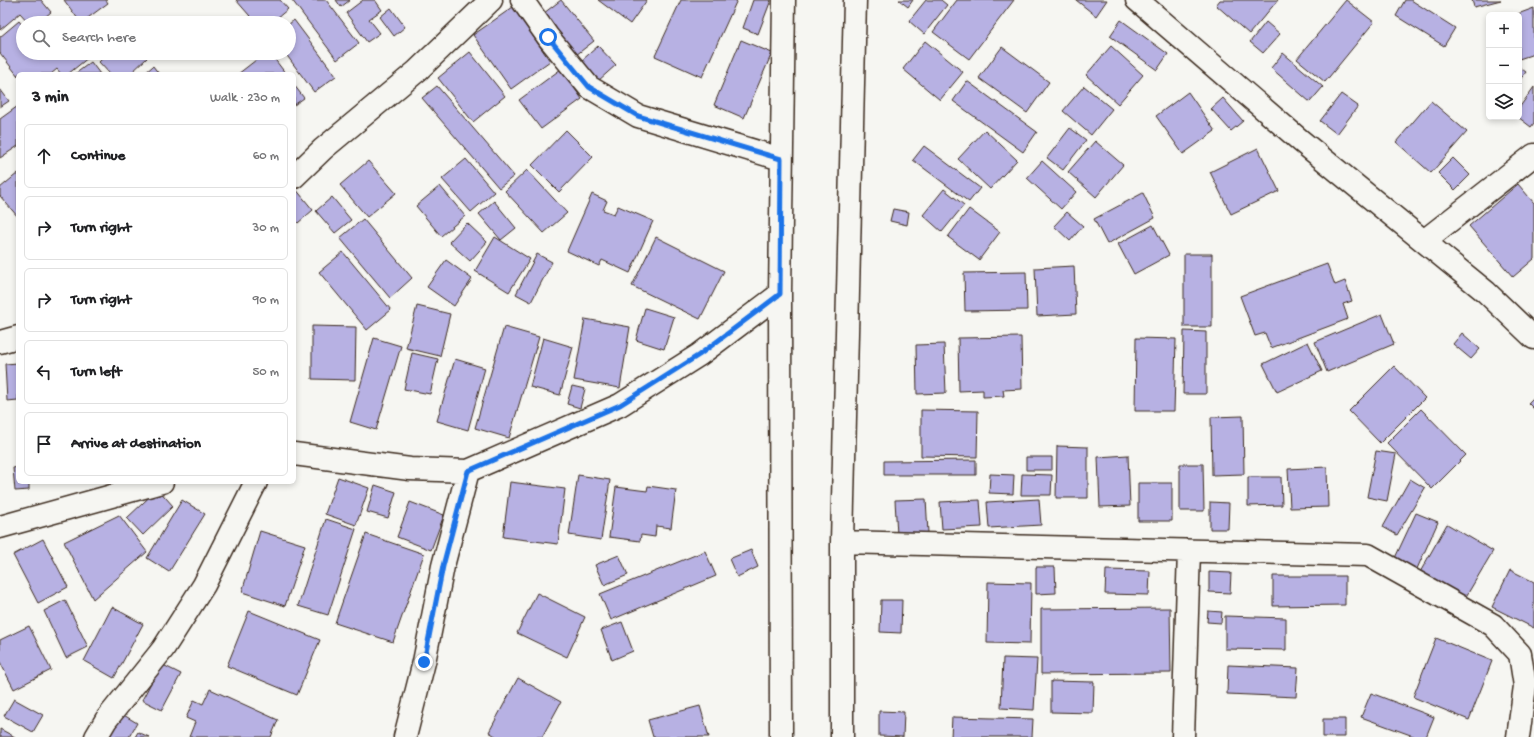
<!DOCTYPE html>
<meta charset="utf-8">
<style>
body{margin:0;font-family:"Gochi Hand",sans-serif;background:#f2f2f2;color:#202124}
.controls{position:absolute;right:12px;top:12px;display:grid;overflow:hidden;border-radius:6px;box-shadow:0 2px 6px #0003}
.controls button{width:36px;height:36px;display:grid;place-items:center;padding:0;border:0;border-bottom:1px solid #e0e0e0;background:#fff;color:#202124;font:20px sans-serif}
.stop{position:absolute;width:12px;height:12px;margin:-9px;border:3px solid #1a73e8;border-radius:50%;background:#fff}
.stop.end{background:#1a73e8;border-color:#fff;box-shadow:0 1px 4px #0008}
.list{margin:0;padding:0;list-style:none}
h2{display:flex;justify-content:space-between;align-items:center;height:52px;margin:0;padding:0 16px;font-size:17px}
h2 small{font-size:13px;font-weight:400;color:#757577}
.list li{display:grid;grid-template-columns:26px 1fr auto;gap:12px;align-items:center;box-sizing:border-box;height:64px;margin:0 8px 8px;padding:0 8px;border:1px solid #e0e0e0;border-radius:6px}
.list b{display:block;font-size:15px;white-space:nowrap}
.list em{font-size:13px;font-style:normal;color:#757577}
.icon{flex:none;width:22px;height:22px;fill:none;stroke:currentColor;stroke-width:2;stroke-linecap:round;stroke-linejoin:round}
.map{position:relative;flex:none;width:1534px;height:737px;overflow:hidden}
.search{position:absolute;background:#fff;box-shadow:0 2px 6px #0003;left:16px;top:16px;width:280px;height:44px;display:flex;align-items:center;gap:10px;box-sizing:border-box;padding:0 14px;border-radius:22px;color:#757577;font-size:15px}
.panel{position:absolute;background:#fff;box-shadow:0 2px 6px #0003;left:16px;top:72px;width:280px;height:412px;border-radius:6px}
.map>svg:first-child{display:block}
</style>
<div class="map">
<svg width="1534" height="737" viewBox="0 0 1534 737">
<rect width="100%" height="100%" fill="#f6f6f2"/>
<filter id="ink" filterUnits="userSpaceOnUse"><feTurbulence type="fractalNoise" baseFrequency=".025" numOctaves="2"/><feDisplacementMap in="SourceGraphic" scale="8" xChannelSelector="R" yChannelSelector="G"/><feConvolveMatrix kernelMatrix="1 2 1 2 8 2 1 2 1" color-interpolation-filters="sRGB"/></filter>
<g filter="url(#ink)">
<path fill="#b7b1e3" stroke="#3b2a1e" d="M 2,0 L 41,0 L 51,12 L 38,23 L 29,23 L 20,13 L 0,30 L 0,1 Z
M 64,0 L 106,0 L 108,3 L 81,23 Z
M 236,0 L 280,0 L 288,9 L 271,23 L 256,23 Z
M 292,0 L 326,0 L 359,43 L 337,60 Z
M 336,0 L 350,0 L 341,7 Z
M 363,0 L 375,0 L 382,10 L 369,19 L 380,33 L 367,42 L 346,13 Z
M 561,0 L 594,41 L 576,55 L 544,13 Z
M 598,0 L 647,0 L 630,24 Z
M 681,0 L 737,0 L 702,77 L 655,56 Z
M 753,0 L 771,0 L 758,34 L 743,28 Z
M 899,0 L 913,0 L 908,7 Z
M 926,0 L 941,0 L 947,5 L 924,34 L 909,21 Z
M 957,0 L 1014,0 L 969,59 L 933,32 Z
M 1076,0 L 1107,0 L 1096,16 Z
M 1220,0 L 1278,0 L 1249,34 L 1216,5 Z
M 1346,0 L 1374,22 L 1325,82 L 1297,59 Z
M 1405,0 L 1411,0 L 1455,28 L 1444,46 L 1396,16 Z
M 1472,0 L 1501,0 L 1474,7 Z
M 513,7 L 550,61 L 511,89 L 473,35 Z
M 391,8 L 405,27 L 394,36 L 380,17 Z
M 1534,8 L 1534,54 L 1519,59 L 1519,15 L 1515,15 Z
M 294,20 L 336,76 L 314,92 L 285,53 L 289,53 L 289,24 Z
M 1121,20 L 1168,54 L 1157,70 L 1110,36 Z
M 19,21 L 23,26 L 23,53 L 85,53 L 89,57 L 68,74 L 61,74 L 57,69 L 51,74 L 18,74 L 18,76 L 0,53 L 0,37 Z
M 1266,22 L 1280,34 L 1263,53 L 1250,42 Z
M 741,40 L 772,53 L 744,118 L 714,105 Z
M 925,41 L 963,72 L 940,100 L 903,69 Z
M 598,46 L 616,65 L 598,81 L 580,62 Z
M 1111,46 L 1143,75 L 1118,104 L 1086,75 Z
M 1002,47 L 1049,82 L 1027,113 L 979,78 Z
M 470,52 L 505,96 L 473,122 L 438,78 Z
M 108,53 L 142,53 L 147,58 L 130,74 L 110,74 L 99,62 Z
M 265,53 L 270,53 L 286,74 L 238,74 Z
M 1283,53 L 1323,87 L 1310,102 L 1271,68 Z
M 91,62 L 100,74 L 75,74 Z
M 153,66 L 159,74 L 144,74 Z
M 1519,67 L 1526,72 L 1519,81 Z
M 561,69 L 582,99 L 541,129 L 519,100 Z
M 967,81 L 1037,132 L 1023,152 L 953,101 Z
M 294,85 L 304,98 L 294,105 Z
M 437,86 L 514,176 L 499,188 L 422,98 Z
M 1084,86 L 1112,109 L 1091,135 L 1063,111 Z
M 1534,87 L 1534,123 L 1531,127 L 1518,117 L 1519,108 Z
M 0,89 L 9,101 L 0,107 Z
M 1188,92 L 1215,131 L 1183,154 L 1156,116 Z
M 1341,94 L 1358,106 L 1337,134 L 1320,121 Z
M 1223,98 L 1243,121 L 1231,131 L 1211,109 Z
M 1431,101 L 1467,132 L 1431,173 L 1396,142 Z
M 18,106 L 18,146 L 0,158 L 0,119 Z
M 1070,128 L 1086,140 L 1063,170 L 1047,158 Z
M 566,130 L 593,157 L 559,192 L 532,165 Z
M 985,130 L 1017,160 L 990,189 L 958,159 Z
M 1095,141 L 1123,165 L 1096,197 L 1068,172 Z
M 924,146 L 980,188 L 969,202 L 913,160 Z
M 1258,148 L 1279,191 L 1231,214 L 1210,172 Z
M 1453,158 L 1470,175 L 1455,190 L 1438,173 Z
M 466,159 L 494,192 L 471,212 L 442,179 Z
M 368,161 L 396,193 L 367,217 L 340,185 Z
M 1042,161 L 1076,192 L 1061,209 L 1027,178 Z
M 527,170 L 567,213 L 544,233 L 505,191 Z
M 18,173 L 18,217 L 0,196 L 0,188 Z
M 1518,184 L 1534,203 L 1534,259 L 1513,277 L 1469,226 Z
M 440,186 L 465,216 L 441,236 L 416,206 Z
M 295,188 L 313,210 L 298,223 L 294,219 Z
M 944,189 L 964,205 L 942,232 L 923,215 Z
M 1143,193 L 1155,218 L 1107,244 L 1094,219 Z
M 592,194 L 607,201 L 603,210 L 614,214 L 618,206 L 653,221 L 630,273 L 602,260 L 599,266 L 567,251 Z
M 332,197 L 351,220 L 335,233 L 316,211 Z
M 494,201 L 516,228 L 501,240 L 479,214 Z
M 893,209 L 909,212 L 907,225 L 890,221 Z
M 969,209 L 1000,232 L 979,260 L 948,237 Z
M 1067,212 L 1083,226 L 1070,241 L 1054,226 Z
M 363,219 L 412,278 L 390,298 L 340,238 Z
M 467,223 L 487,242 L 470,261 L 449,242 Z
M 1153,225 L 1169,255 L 1134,274 L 1118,244 Z
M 495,237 L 530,259 L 509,292 L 475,271 Z
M 656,237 L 724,271 L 700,319 L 632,286 Z
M 343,252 L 391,310 L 367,330 L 319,272 Z
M 537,254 L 552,262 L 531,302 L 516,294 Z
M 1184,254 L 1212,254 L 1212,327 L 1184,327 Z
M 446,260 L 472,279 L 454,306 L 427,287 Z
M 1327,264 L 1335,285 L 1345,281 L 1352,301 L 1343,304 L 1348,319 L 1271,348 L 1265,333 L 1255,336 L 1240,296 Z
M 1074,266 L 1076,314 L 1037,316 L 1035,268 Z
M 1026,272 L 1027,310 L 965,311 L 964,273 Z
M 417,306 L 450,314 L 440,356 L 406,348 Z
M 645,308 L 674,317 L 664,349 L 636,340 Z
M 1382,314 L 1394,344 L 1327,372 L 1315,342 Z
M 585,319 L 630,327 L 620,388 L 574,380 Z
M 312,326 L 356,327 L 355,380 L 312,379 Z
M 504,327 L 539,337 L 509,438 L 475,428 Z
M 1184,331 L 1206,332 L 1206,394 L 1183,394 Z
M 1462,333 L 1480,349 L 1471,359 L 1453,344 Z
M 1021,337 L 1022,389 L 1003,390 L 1004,396 L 983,397 L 983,390 L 959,391 L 958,338 Z
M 374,338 L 401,346 L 376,430 L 350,422 Z
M 543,338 L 573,347 L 560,395 L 530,387 Z
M 1136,338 L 1176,339 L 1174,411 L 1135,411 Z
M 1308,342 L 1322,371 L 1277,392 L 1263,364 Z
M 944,344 L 946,393 L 917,394 L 916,345 Z
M 412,353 L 438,359 L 430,394 L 404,389 Z
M 455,359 L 485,368 L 468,430 L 437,421 Z
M 18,363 L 18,400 L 7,401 L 5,364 Z
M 1394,366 L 1425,398 L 1380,443 L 1349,411 Z
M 572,386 L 585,389 L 580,408 L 567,404 Z
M 1534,397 L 1534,409 L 1528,403 Z
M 1421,409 L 1466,455 L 1432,489 L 1387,443 Z
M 921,410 L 978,411 L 977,457 L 921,456 Z
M 1243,416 L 1244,474 L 1212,475 L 1211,417 Z
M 1057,446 L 1088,447 L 1088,498 L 1056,498 Z
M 1376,451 L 1396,454 L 1387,501 L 1367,497 Z
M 1128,455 L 1130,506 L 1100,507 L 1098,457 Z
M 1026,457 L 1052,457 L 1052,470 L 1026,470 Z
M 976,460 L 976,475 L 884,475 L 884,461 Z
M 1180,464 L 1203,464 L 1204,511 L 1180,511 Z
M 18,467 L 18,482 L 29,482 L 29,490 L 15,491 L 13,468 Z
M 1327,467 L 1328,507 L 1290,508 L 1288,469 Z
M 990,474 L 1014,475 L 1013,494 L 989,493 Z
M 1022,474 L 1052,475 L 1051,495 L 1021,495 Z
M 578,475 L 610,480 L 601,540 L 569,535 Z
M 338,477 L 369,488 L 356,525 L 325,514 Z
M 1248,477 L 1281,477 L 1282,505 L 1248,506 Z
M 1410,479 L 1425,488 L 1397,535 L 1383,527 Z
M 510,482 L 565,489 L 558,544 L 503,537 Z
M 1138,483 L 1172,483 L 1172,521 L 1138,521 Z
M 375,485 L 396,492 L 388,518 L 367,512 Z
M 648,486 L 676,490 L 671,528 L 656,526 L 655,537 L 641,535 L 640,541 L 609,537 L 616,487 L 647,491 Z
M 158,489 L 173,506 L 143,535 L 127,518 Z
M 926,499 L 928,533 L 897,535 L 895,500 Z
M 1039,499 L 1041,525 L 989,528 L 987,502 Z
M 182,500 L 205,514 L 169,572 L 147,558 Z
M 980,500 L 982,527 L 942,529 L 940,502 Z
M 410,502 L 444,515 L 431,550 L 397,537 Z
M 1210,502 L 1229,503 L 1228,529 L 1210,529 Z
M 1416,513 L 1438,522 L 1416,571 L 1394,560 Z
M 119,515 L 147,552 L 93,599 L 64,542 Z
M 326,519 L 356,529 L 328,615 L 298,606 Z
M 1447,524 L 1493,551 L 1464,600 L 1419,574 Z
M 260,531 L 305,545 L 285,606 L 242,592 Z
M 366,534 L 424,554 L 393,642 L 335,623 Z
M 43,539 L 68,587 L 38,603 L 13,555 Z
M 751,550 L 758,567 L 737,577 L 729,559 Z
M 705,551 L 716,576 L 611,620 L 600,594 Z
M 619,555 L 628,575 L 604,585 L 595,565 Z
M 1036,567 L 1055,567 L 1056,593 L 1036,594 Z
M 1106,570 L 1150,571 L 1149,595 L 1105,594 Z
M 1510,570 L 1534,582 L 1534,628 L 1492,607 Z
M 1209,572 L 1231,573 L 1230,593 L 1209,592 Z
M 1273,576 L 1345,576 L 1345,605 L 1273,606 Z
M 988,582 L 1031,583 L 1030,644 L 987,643 Z
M 537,593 L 585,617 L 567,657 L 517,633 Z
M 65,600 L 88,647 L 66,658 L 44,611 Z
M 881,600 L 902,600 L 901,633 L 880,632 Z
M 112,607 L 143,624 L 114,678 L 84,661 Z
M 1170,608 L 1171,673 L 1041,674 L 1041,609 Z
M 249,611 L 320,640 L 297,695 L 227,666 Z
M 1208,611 L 1222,612 L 1221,623 L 1207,622 Z
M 1225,616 L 1286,618 L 1286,650 L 1225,649 Z
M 622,622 L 633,651 L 612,660 L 601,630 Z
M 29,626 L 51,670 L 14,689 L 0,662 L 0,640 Z
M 1436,638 L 1492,661 L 1469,720 L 1413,697 Z
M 1003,658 L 1037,659 L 1034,710 L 1001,708 Z
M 161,664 L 181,674 L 162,710 L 142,700 Z
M 1228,665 L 1298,668 L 1296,697 L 1227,694 Z
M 518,678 L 561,702 L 542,737 L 497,737 L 489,732 Z
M 1051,681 L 1094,682 L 1093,713 L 1051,712 Z
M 210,689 L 278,720 L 271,737 L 189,737 L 195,722 L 186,718 L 194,700 L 203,704 Z
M 1371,693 L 1434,717 L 1426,737 L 1416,737 L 1361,717 Z
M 14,699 L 43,715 L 33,732 L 4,716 Z
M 700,706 L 709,737 L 653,737 L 648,720 Z
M 117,711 L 137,723 L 129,737 L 103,737 Z
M 879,711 L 904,712 L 903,737 L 879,736 Z
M 952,717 L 1033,719 L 1032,737 L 951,737 Z
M 1323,719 L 1345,719 L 1345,737 L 1323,737 Z
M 0,729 L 15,737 L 0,737 Z
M 138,732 L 149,737 L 135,737 Z"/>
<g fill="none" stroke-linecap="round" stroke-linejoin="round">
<g stroke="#3b2a1e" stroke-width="25">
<path id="minor" d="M 522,0 L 548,37 L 589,87 L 638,116 L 781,159
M 1137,0 L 1301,141 L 1486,292 L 1534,338
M 294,177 L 323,149 L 417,71 L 491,0
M 1424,241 L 1534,155
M 0,342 L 18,337
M 294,454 L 410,469 L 468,471 L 620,405 L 699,355 L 780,294
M 0,527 L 162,482
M 842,542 L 1368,555 L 1493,625 L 1520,654 L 1525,686 L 1518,737
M 96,737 L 106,720 L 163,649 L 204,585 L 256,482
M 405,737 L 424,662 L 443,566 L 468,471
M 781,737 L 780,294 L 784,0
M 842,737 L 842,542 L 855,0
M 1183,737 L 1189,551"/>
</g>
<use href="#minor" stroke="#f6f6f2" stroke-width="22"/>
</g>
</g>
<g fill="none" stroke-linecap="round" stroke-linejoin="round" filter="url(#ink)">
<path stroke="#1a73e8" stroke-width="5" d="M 424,662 L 443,566 L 468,471 L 620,405 L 699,355 L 780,294 L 781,159 L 638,116 L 589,87 L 548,37"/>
</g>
</svg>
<div class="controls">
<button>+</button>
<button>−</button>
<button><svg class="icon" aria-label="layers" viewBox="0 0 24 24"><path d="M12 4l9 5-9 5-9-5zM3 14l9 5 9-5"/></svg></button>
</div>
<div class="stop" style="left:548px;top:37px"></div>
<div class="stop end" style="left:424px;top:662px"></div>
<div class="search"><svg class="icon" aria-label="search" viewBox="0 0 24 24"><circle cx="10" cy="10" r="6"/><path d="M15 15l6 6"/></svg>Search here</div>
<section class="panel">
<h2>3 min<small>Walk · 230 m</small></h2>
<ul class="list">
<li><svg class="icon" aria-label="ahead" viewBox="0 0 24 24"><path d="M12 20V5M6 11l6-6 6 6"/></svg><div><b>Continue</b></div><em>60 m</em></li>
<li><svg class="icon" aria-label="right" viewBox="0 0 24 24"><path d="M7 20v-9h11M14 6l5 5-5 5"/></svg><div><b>Turn right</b></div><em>30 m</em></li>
<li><svg class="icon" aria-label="right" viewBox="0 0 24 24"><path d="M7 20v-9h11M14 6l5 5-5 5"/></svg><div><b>Turn right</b></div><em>90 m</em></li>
<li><svg class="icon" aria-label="left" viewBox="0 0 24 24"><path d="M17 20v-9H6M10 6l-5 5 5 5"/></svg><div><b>Turn left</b></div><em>50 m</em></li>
<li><svg class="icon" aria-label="arrive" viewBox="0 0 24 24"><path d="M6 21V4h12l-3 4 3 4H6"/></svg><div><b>Arrive at destination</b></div></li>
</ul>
</section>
</div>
